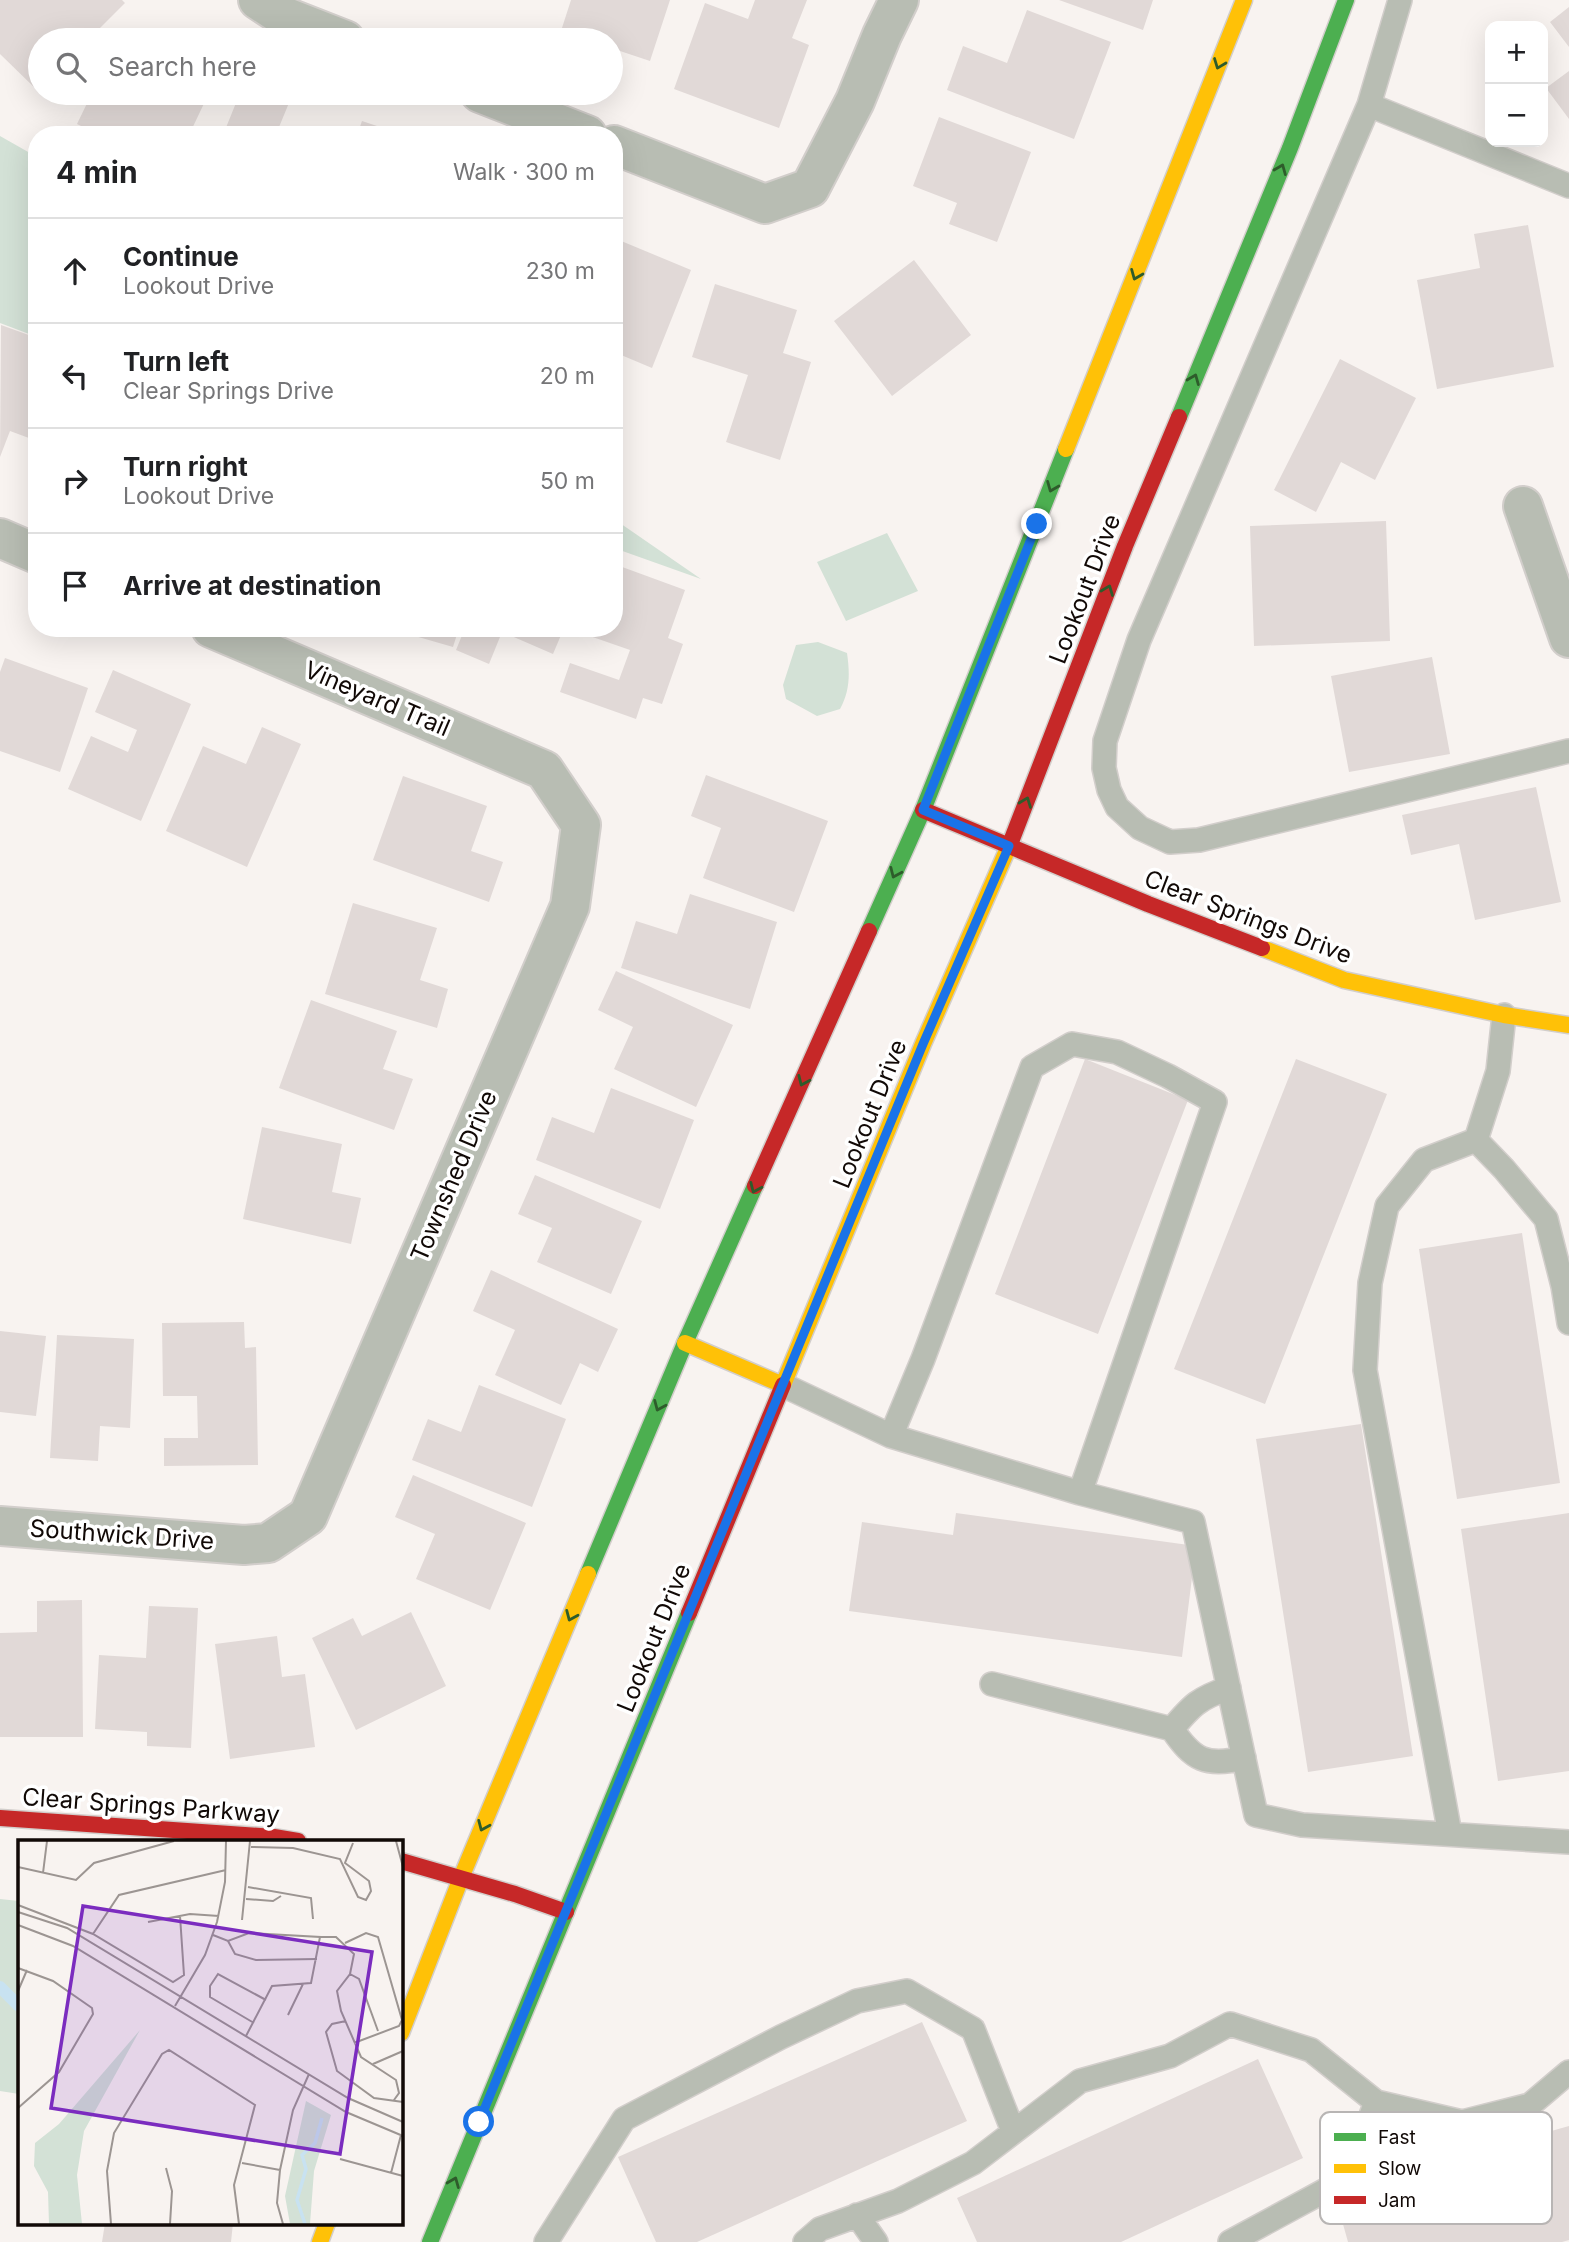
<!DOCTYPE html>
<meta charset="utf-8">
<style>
body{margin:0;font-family:Inter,sans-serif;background:#f6f6f6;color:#202124}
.controls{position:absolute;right:21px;top:21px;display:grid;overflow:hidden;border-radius:14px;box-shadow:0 7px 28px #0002}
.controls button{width:63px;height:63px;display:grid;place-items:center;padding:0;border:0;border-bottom:2px solid #e0e0e0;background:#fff;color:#202124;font:35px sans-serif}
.stop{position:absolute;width:21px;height:21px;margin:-16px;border:5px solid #1a73e8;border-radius:50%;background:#fff}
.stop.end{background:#1a73e8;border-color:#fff;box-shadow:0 2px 7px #0008}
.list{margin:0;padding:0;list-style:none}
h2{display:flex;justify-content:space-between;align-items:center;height:91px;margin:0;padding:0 28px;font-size:30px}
h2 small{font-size:23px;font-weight:400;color:#757577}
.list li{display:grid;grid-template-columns:46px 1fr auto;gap:21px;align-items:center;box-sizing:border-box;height:105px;padding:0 28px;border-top:2px solid #e0e0e0}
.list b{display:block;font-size:26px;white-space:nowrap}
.list p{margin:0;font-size:23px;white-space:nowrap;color:#757577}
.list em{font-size:23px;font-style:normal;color:#757577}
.icon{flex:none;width:38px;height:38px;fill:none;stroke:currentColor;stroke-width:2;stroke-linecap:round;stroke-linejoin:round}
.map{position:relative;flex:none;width:1569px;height:2242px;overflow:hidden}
.search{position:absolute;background:#fff;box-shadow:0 7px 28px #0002;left:28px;top:28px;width:595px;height:77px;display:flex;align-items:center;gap:18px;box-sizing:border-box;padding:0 24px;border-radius:38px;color:#757577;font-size:26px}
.panel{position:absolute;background:#fff;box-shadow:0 7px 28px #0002;left:28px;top:126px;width:595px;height:511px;border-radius:28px}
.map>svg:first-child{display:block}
</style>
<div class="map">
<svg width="1569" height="2242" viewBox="0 0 1569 2242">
<rect width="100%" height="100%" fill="#f8f3f0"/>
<path fill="#d3e1d6" d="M 0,136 L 37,157 L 37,337 L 0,323 Z
M 614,519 L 701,579 L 614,548 Z
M 887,533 L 918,591 L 846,621 L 817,562 Z
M 818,642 L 847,653 C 850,674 850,691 840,709 L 817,716 L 786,699 L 783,685 L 796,645 Z
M 0,1899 L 19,1901 L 19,2094 L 0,2091 Z"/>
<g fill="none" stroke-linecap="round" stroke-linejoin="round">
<path stroke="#c8e2f1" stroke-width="12" d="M 0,1987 L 19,2006"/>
</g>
<path fill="#e1d9d7" d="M 0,0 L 122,0 L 125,3 L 88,40 L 40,40 L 40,89 L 38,91 L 0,54 Z
M 571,0 L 670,0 L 650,61 L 611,48 L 611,40 L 588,40 L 561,31 Z
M 755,0 L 807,0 L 792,38 L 809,45 L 779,128 L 674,89 L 705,3 L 748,19 Z
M 1059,0 L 1153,0 L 1143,30 Z
M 1569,7 L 1569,47 L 1550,22 Z
M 1027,10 L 1111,42 L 1074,139 L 947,90 L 963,46 L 1007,63 Z
M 1569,71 L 1569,119 L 1546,88 Z
M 92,93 L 209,93 L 189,135 L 99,135 L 77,124 Z
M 240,93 L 277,93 L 291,98 L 277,132 L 284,135 L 223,135 Z
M 939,117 L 1031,152 L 997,242 L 949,224 L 957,203 L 913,186 Z
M 362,121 L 401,134 L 401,135 L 357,135 Z
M 1528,225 L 1554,367 L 1437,389 L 1417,280 L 1480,268 L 1474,234 Z
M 614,238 L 691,270 L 652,368 L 614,352 Z
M 914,260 L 971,335 L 892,396 L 834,321 Z
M 715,284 L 797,310 L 783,353 L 811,362 L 780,460 L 726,442 L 748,375 L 692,357 Z
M 1,325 L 37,338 L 37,441 L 10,431 L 0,457 Z
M 1340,359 L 1416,398 L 1375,480 L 1341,462 L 1316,512 L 1274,490 Z
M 1386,521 L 1390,641 L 1254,646 L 1250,526 Z
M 614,564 L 685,590 L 668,638 L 683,644 L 662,704 L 643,698 L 636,719 L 560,692 L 570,663 L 619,680 L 630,650 L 584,634 L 586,628 L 614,628 Z
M 409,628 L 459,628 L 453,647 L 408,634 Z
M 465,628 L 564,628 L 553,654 L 502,632 L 489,664 L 456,650 Z
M 1432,657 L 1450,754 L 1349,772 L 1331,676 Z
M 5,658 L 88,688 L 60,772 L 0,751 L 0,672 Z
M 113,670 L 191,704 L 141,821 L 68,789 L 91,736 L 128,752 L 137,730 L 95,712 Z
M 262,727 L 301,744 L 247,867 L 166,831 L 203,746 L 246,764 Z
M 706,775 L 828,821 L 794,912 L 703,878 L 721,828 L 691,816 Z
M 403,776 L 487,806 L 471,851 L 503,862 L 489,902 L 373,860 Z
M 1536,787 L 1561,902 L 1475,920 L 1459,844 L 1411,855 L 1402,815 Z
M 690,894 L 777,922 L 750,1009 L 621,968 L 636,921 L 677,934 Z
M 353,903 L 437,928 L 420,980 L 448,989 L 437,1028 L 325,994 Z
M 616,971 L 733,1025 L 696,1107 L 614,1069 L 633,1027 L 598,1010 Z
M 311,1000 L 397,1031 L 383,1069 L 413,1079 L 394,1130 L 279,1088 Z
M 1085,1059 L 1188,1100 L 1098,1334 L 995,1294 Z
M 1296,1059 L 1387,1094 L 1265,1404 L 1174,1369 Z
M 611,1088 L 694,1120 L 660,1209 L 536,1160 L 552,1117 L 594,1133 Z
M 262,1127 L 342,1144 L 332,1192 L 361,1198 L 351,1244 L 243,1219 Z
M 535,1175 L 642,1221 L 611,1294 L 537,1262 L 552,1228 L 518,1214 Z
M 1522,1233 L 1560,1483 L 1457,1499 L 1419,1249 Z
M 491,1270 L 618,1329 L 598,1372 L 580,1363 L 561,1405 L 495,1375 L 515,1330 L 473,1311 Z
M 244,1322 L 245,1348 L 256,1347 L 258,1465 L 164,1466 L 164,1438 L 198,1438 L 197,1396 L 163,1396 L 162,1323 Z
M 0,1331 L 46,1336 L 36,1416 L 0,1412 Z
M 57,1335 L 134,1339 L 130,1428 L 100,1426 L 98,1461 L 50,1458 Z
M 479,1385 L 566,1419 L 532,1507 L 412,1460 L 428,1419 L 461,1432 Z
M 1361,1424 L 1413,1756 L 1308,1772 L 1256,1439 Z
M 413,1475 L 526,1523 L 490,1610 L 416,1579 L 435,1534 L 395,1517 Z
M 956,1513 L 1196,1546 L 1182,1657 L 849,1611 L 862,1522 L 953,1535 Z
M 1569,1513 L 1569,1771 L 1498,1781 L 1461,1529 Z
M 82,1600 L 83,1737 L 0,1737 L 0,1633 L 37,1632 L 37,1601 Z
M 149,1606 L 198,1608 L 191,1748 L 147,1746 L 147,1732 L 95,1729 L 99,1655 L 146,1658 Z
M 411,1612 L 446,1686 L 356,1730 L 312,1638 L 353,1618 L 362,1636 Z
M 277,1636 L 282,1677 L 305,1674 L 315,1747 L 230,1759 L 215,1644 Z
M 922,2022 L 967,2121 L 697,2242 L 656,2242 L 618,2157 Z
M 1258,2059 L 1303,2158 L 1121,2242 L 977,2242 L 957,2198 Z
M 1569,2126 L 1569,2240 L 1562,2242 L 1348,2242 L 1334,2192 Z
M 105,2223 L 233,2223 L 231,2242 L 102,2242 Z"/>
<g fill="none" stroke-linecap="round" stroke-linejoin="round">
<g stroke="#d2cecb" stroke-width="26">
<path id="lane" d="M 1400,0 L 1369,105 L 1139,640 L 1105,741 L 1104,768 L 1109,790 L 1117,807 L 1140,828 L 1170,842 L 1199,840 L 1569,751
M 1369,105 L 1569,186
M 1504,1015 L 1498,1071 L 1476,1140 L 1504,1169 L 1546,1219 L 1563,1286 L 1569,1323
M 783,1385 L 891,1436 L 1080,1493 L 1193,1522 L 1256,1815 L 1302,1825 L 1569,1842
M 891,1436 L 923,1359 L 1032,1067 L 1072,1044 L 1117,1052 L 1168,1076 L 1215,1102 L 1080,1493
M 992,1684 L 1172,1729 C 1193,1760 1206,1767 1244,1758
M 1172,1729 C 1192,1705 1199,1698 1229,1688
M 1450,1834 L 1365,1370 L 1370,1283 L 1387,1206 L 1424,1160 L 1476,1140
M 857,2215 L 876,2242
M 546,2242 L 624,2119 L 781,2037 L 857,2001 L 907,1991 L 973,2029 L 1013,2131
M 805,2242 L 820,2229 L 898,2201 L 973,2163 L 1080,2081 L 1170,2056 L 1230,2024 L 1311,2050 L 1376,2102 L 1462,2122 L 1530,2105 L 1569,2072
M 1230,2242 L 1348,2178 L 1376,2102"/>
</g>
<g stroke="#d2cecb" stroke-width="42">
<path id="street" d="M 258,0 L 281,15 L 345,40
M 480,93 L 587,135
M 614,145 L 765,204 L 810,188 L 855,101 L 882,35 L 899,0
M 1523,506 L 1569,638
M 0,538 L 37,554
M 0,1526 L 244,1545 L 268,1543 L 308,1516 L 570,906 L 581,825 L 544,770 L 211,628"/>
</g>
<g stroke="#d2cecb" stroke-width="19">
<path id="fast" d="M 1179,417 L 1290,148 L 1346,0
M 869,931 L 923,810 L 1066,449
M 588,1574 L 685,1343 L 755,1186
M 430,2242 L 689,1613"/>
</g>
<g stroke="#d2cecb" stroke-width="19">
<path id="slow" d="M 1066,449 L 1244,0
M 1262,948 L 1344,980 L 1504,1015 L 1569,1025
M 685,1343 L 783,1385
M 783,1385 L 923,1044 L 1012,839
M 401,2033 L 461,1878 L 588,1574
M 320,2242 L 327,2223"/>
</g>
<g stroke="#d2cecb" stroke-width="19">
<path id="jam" d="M 923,810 L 1148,904 L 1262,948
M 1012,839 L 1125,546 L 1179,417
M 755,1186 L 869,931
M 689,1613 L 783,1385
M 0,1818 L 274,1837 L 298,1841
M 401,1861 L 515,1894 L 566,1912"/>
</g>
<use href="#lane" stroke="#b8bdb3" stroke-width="23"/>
<use href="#street" stroke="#b8bdb3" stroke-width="38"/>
<use href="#fast" stroke="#4caf50" stroke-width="16"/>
<use href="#slow" stroke="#ffc107" stroke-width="16"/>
<use href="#jam" stroke="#c62828" stroke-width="16"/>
</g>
<defs><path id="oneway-chevron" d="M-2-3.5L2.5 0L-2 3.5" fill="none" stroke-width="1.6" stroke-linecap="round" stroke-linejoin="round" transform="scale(1.75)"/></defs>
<g stroke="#2e5c2b">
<use href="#oneway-chevron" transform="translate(1219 64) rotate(111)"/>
<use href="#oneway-chevron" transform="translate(1281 169) rotate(-68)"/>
<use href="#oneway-chevron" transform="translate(1136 275) rotate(112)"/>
<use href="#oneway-chevron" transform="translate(1194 379) rotate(-68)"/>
<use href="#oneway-chevron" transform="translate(1052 487) rotate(112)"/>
<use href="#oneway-chevron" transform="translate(1108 590) rotate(-69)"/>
<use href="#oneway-chevron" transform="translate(1026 802) rotate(-69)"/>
<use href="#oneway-chevron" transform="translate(895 873) rotate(114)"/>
<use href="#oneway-chevron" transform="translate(803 1081) rotate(114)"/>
<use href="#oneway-chevron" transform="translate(755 1188) rotate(114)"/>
<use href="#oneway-chevron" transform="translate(659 1406) rotate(113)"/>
<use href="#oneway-chevron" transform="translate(571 1616) rotate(113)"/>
<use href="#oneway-chevron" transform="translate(483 1826) rotate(113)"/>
<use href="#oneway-chevron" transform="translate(454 2182) rotate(-68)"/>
</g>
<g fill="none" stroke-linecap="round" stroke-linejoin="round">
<path stroke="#1a73e8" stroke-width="9" d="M 479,2122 L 923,1044 L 1009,846 L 923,810 L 1037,524"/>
</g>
<g text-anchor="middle" stroke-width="7" stroke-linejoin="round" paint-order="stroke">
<g font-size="24" fill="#110906" stroke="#fff">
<text transform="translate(1085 589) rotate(-69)" y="8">Lookout Drive</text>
<text transform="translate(377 699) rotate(23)" y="8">Vineyard Trail</text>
<text transform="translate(1248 917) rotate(21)" y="8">Clear Springs Drive</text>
<text transform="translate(870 1114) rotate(-68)" y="8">Lookout Drive</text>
<text transform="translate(454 1176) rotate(-67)" y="8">Townshed Drive</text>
<text transform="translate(122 1535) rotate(4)" y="8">Southwick Drive</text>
<text transform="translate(654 1638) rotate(-68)" y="8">Lookout Drive</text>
<text transform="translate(151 1806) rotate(4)" y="8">Clear Springs Parkway</text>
</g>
</g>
<g transform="translate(18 1840)">
<rect width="385" height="385" fill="#f8f3f0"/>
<path d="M 122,190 L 66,291 L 59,335 L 64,384 L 31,384 L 30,352 L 16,326 L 17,303 L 41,284 ZM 288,261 L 313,275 L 296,331 L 292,384 L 272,384 L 267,356 Z" fill="#d3e1d6"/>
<path fill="none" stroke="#c8e2f1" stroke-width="3.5" d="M 287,384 L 279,360 L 288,329 L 284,315 L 297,303 L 304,278"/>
<path fill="none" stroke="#9c9592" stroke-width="2" d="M 378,1 L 385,27M 233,7 L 275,8 L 322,19 L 340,57 L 348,60 L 353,51 L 351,41 L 327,23 L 335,3M 0,27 L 58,40 L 76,23 L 156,1M 25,33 L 29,1M 230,47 L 293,58 L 295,79M 228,59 L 255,61 L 263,56M 0,65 L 75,94 L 155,142 L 166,135 L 162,76M 0,72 L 49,88 L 330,258 L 385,282M 224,80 L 232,1M 130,82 L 172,74 L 201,76M 0,85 L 55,106 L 328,272 L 385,296M 75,94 L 101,55 L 208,30M 195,95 L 210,101 L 231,93 L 302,97 L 293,143 L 254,146 L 228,196M 302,97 L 318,97 L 336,114 L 332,134 L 319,151 L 323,171 L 343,217 L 378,240 L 381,253 L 376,260M 210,101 L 217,114 L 238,120 L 299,119M 327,103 L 348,93 L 360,97 L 384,180 L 381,186 L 336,203M 0,128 L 35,141 L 74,168 L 75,174 L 41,232 L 0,268M 332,134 L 341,139 L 360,191M 0,151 L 9,130M 157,166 L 187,115 L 199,82 L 207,42 L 208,1M 270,175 L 285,144M 328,181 L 314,184 L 308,192 L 319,231 L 356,258 L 385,262M 236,183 L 192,157 L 192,146 L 200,134 L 248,160M 355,224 L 385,211M 322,319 L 385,336M 224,323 L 262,330M 148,328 L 154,351 L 152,384M 373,333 L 383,295M 93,384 L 89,331 L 96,293 L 144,214 L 151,210 L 237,265 L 216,345 L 221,384M 265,384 L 259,363 L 262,330 L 275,270 L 291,234"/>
<path fill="#7b2cbf" fill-opacity="0.15" stroke="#7b2cbf" stroke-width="3.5" d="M 65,66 L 354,112 L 322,314 L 33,268 Z"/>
<rect width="385" height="385" fill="none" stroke="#110906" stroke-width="3.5"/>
</g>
<rect x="1320" y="2112" width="232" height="112" rx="10" fill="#fff" stroke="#b8b5b4" stroke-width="2"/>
<rect x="1334" y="2133" width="32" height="8" fill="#4caf50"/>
<rect x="1334" y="2164" width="32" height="9" fill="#ffc107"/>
<rect x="1334" y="2196" width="32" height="8" fill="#c62828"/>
<g font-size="19" fill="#110906">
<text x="1378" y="2144">Fast</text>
<text x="1378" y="2175">Slow</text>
<text x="1378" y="2207">Jam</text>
</g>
</svg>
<div class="controls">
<button>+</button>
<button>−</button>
</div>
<div class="stop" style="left:479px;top:2122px"></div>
<div class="stop end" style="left:1037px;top:524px"></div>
<div class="search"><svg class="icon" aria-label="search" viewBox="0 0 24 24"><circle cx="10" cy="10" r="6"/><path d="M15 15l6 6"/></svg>Search here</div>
<section class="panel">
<h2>4 min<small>Walk · 300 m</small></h2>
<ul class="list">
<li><svg class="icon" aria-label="ahead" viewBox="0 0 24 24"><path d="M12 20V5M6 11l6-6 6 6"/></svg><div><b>Continue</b><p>Lookout Drive</p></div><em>230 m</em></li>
<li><svg class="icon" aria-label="left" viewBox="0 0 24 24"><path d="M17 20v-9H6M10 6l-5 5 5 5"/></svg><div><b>Turn left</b><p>Clear Springs Drive</p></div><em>20 m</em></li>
<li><svg class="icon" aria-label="right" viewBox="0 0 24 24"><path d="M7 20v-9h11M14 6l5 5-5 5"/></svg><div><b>Turn right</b><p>Lookout Drive</p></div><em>50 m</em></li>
<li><svg class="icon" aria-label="arrive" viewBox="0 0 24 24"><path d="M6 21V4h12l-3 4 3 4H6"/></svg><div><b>Arrive at destination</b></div></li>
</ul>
</section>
</div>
